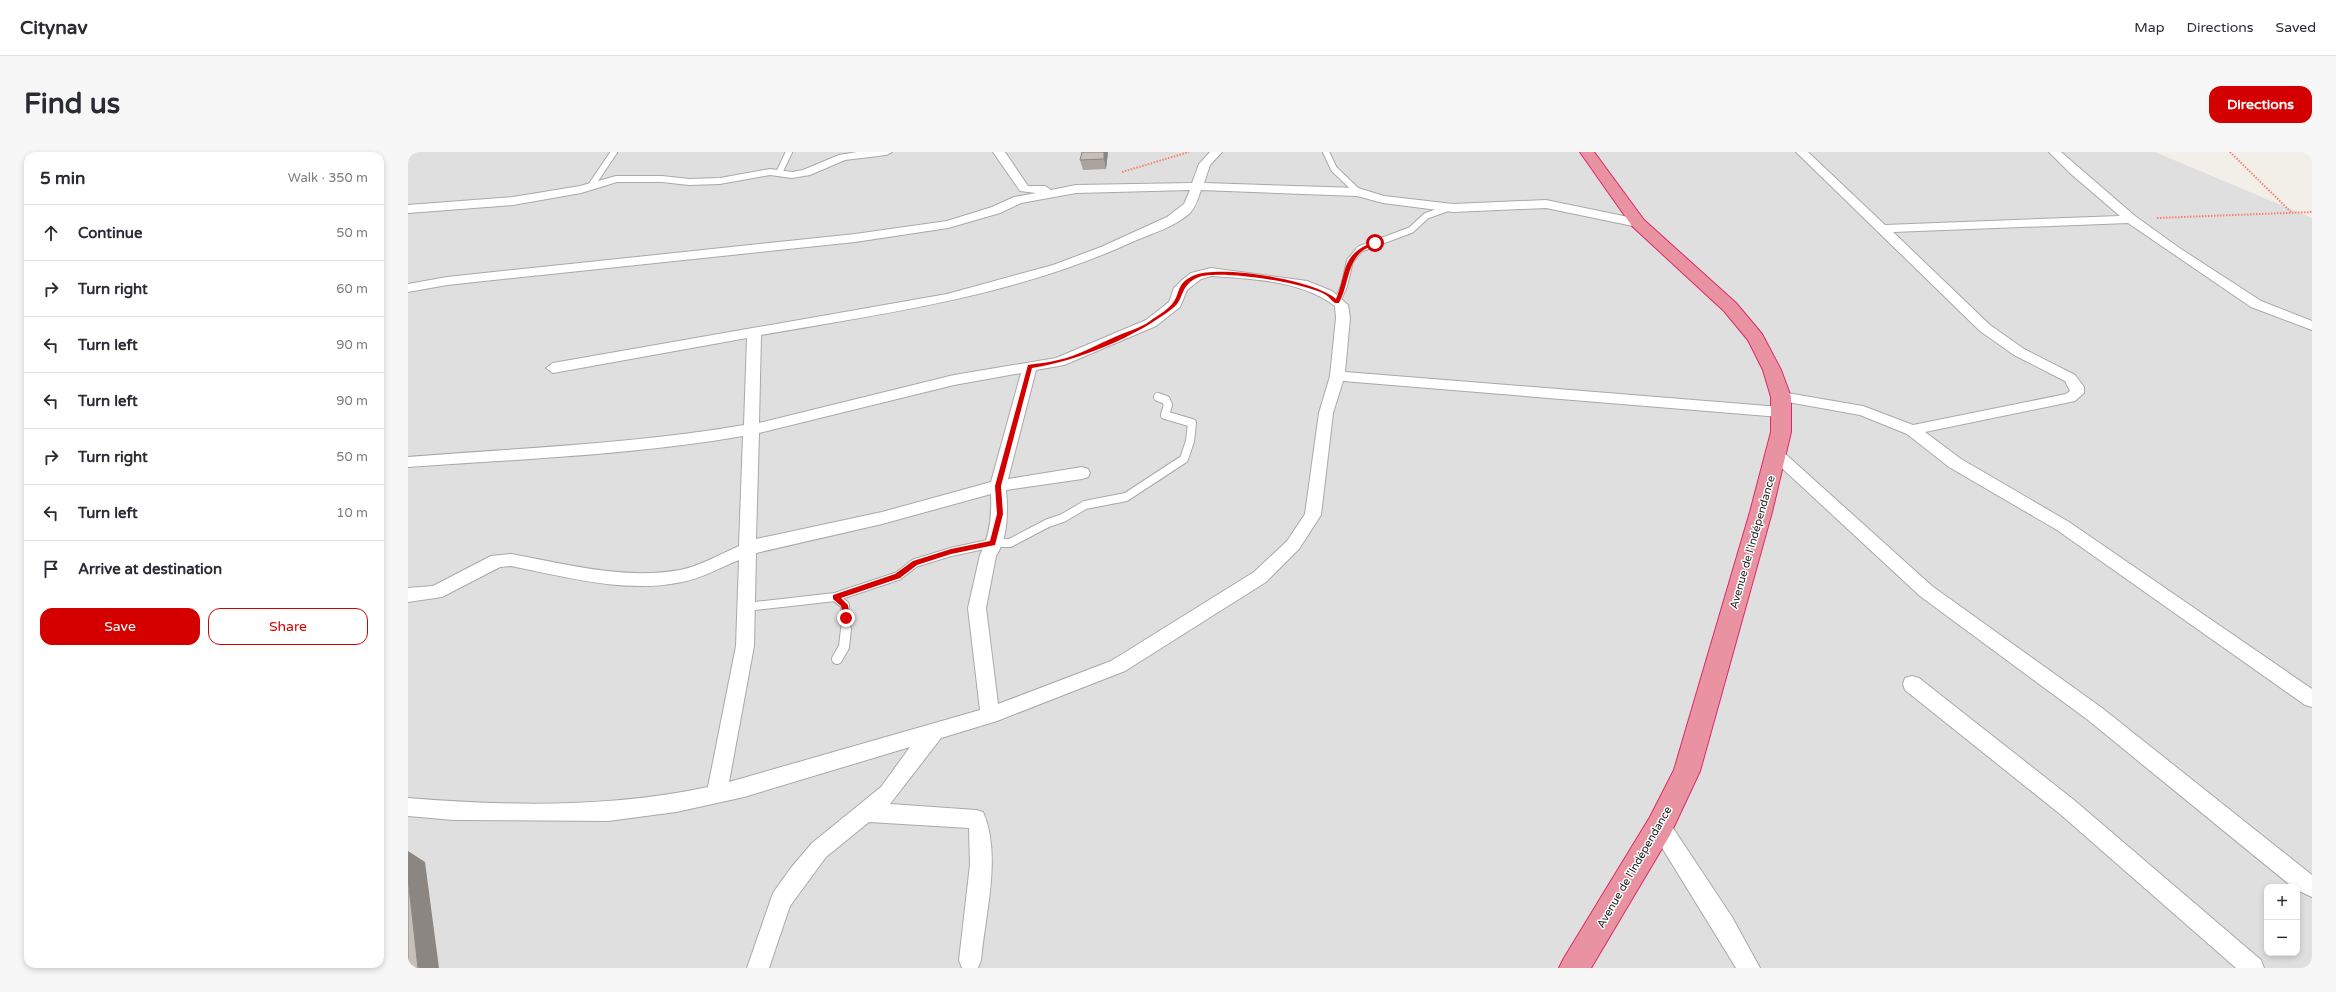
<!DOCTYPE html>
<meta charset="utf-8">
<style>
body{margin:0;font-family:"Varela Round",sans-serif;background:#f7f7f7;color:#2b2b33}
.controls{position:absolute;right:12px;bottom:12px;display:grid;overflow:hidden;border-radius:8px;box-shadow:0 2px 6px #0003}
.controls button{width:36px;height:36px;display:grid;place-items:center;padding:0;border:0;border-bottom:1px solid #e1e1e2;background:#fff;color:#2b2b33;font:20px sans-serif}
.stop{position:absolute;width:12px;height:12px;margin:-9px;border:3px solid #d40000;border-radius:50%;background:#fff}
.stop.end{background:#d40000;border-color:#fff;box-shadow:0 1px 4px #0008}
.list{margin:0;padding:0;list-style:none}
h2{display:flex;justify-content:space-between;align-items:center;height:52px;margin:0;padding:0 16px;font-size:17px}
h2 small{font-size:13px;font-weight:400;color:#7c7c81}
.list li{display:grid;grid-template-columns:26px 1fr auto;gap:12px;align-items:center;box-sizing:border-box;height:56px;padding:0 16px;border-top:1px solid #e1e1e2}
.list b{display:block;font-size:15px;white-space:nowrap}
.list em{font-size:13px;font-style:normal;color:#7c7c81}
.actions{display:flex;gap:8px;padding:12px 16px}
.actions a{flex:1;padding:9px 0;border:1px solid #d40000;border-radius:12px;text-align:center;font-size:14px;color:#d40000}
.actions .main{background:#d40000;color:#fff}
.icon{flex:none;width:22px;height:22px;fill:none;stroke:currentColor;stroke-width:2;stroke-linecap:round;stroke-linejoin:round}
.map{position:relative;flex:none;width:1904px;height:816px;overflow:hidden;border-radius:12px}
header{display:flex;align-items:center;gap:24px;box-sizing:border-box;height:56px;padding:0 20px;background:#fff;border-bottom:1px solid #e1e1e2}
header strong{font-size:19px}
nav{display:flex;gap:22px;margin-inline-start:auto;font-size:14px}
.intro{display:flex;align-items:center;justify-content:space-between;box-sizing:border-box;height:96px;padding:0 24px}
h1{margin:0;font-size:28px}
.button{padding:10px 18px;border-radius:12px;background:#d40000;color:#fff;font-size:14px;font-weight:700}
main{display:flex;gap:24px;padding:0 24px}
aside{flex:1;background:#fff;border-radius:12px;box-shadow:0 2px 6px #0003}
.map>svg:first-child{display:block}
</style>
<header>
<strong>Citynav</strong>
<nav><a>Map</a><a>Directions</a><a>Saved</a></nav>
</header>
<div class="intro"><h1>Find us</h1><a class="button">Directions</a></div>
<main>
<aside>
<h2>5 min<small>Walk · 350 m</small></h2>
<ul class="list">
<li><svg class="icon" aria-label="ahead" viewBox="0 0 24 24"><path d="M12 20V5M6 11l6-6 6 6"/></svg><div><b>Continue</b></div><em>50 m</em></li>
<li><svg class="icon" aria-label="right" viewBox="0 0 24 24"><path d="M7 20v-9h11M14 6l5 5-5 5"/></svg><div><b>Turn right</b></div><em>60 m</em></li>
<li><svg class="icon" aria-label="left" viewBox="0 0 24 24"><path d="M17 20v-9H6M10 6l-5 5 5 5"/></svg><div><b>Turn left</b></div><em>90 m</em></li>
<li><svg class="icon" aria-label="left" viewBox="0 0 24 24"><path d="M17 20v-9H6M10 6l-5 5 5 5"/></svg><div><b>Turn left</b></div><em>90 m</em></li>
<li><svg class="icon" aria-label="right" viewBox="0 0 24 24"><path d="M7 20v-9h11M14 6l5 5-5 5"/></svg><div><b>Turn right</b></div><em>50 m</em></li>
<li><svg class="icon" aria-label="left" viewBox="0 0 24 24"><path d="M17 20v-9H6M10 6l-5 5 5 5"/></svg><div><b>Turn left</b></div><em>10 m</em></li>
<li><svg class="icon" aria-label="arrive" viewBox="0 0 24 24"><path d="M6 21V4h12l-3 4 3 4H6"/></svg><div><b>Arrive at destination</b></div></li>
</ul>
<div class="actions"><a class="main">Save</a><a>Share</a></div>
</aside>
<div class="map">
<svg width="1904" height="816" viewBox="0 0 1904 816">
<rect width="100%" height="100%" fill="#f2efe9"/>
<path fill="#e0dfdf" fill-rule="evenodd" d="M 0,0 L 1747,0 L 1904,66 L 1904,816 L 0,816 ZM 1859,735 L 1889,735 L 1889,801 L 1859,801 Z"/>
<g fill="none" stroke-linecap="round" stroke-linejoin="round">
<g stroke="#a9a9a9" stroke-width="8">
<path id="lane-far2" d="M 918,0 L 926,17 L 950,40
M 371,21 L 381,0
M 183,34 L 206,0
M 929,150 L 936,134 L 942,109 L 952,97 L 1003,78 L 1018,64 L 1040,56"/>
</g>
<g stroke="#a9a9a9" stroke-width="10">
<path id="lane-far1" d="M 427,445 L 490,424 L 507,411 L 543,400 L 585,391 L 602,391 L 640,371 L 655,366 L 677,353 L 718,345 L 776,307 L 782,289 L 784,271 L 757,263 L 760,253 L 758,248 L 750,245
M 338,455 L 427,445 L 437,453 L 438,478"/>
</g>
<g stroke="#a9a9a9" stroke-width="12">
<path id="lane" d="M 429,507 L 436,495 L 438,477"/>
</g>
<g stroke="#a9a9a9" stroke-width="2">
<path id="street" d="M 449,0 L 484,0 L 478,3 L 437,8 L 402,23 L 384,26 L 362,23 L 312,32 L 281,33 L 254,30 L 209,30 L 173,41 L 105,53 L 0,61 L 0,53 L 105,45 L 172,34 L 208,24 L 254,24 L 281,27 L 312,26 L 362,17 L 384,20 L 395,18 L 431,3 Z
M 585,0 L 597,0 L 620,34 L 637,34 L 643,38 L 668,33 L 784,31 L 791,12 L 802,0 L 814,0 L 802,13 L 796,31 L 950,36 L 976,44 L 1045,52 L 1138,48 L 1230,67 L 1236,71 L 1230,75 L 1138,56 L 1045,60 L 975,51 L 949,44 L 793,38 C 790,46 788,55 781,62 C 766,75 743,82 724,90 C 607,144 479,161 353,183 L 351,271 L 546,223 L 648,206 L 738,168 L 761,150 L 766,136 L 774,128 L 783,121 L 803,116 L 899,129 L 924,139 L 940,153 L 942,166 L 937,220 L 1373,255 L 1378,257 L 1380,260 L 1378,263 L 1373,265 L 935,229 L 925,261 L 913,363 L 891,397 L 858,430 L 717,519 L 589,569 L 533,586 L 482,652 L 568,658 L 575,660 C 594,702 577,764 573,808 L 570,816 L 554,816 L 551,808 L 562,713 L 561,676 L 461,670 L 418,705 L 382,754 L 361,816 L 339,816 L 365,741 L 382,717 L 404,691 L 473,635 L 502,595 L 336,645 L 268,660 L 200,669 L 45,668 L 0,664 L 0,646 C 99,654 202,656 300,635 L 328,494 L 331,408 C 313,415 293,427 274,430 C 219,442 158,425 103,414 L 92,415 L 34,445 L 0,450 L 0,436 L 25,434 L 83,404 L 103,402 C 158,412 216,428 272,418 C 292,414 313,402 331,394 L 335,284 C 225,303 112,307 0,315 L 0,305 C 112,296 225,292 336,273 L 339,186 L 145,221 L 138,216 L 145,211 L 539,142 L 645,113 L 693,95 L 759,65 L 776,52 L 782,38 L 668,41 L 613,51 L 592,61 L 540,76 L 447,90 L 39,133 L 0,140 L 0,132 L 39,125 L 447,82 L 539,69 L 584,55 L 606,45 L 628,41 L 612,39 ZM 803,124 C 844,127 893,128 927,154 L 928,166 L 922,224 L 911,261 L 897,362 L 879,389 L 846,420 L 703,509 L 590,552 L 578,456 L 588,404 C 600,386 600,359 598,338 L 674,327 L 680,325 L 682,321 L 680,317 L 674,315 L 600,327 L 628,218 L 656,213 L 748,174 L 772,155 L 779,138 L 793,127 ZM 613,221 L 583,330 L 474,360 L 348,387 L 351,281 L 546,233 ZM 583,342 C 584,363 582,384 572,403 L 560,456 L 572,558 L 321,630 L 346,494 L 348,401 L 474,372 Z
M 1388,0 L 1400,0 L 1477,73 L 1712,64 L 1663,22 L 1641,0 L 1653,0 L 1727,64 L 1770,95 L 1853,149 L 1904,169 L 1904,178 L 1843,155 L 1720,71 L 1485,80 L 1582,173 L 1616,197 L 1667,223 L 1676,235 L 1676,241 L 1667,249 L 1517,280 L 1553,307 L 1661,370 L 1904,537 L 1904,555 L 1897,553 L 1649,378 L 1541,315 L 1499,282 L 1452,263 L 1368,248 L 1366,245 L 1368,242 L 1373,240 L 1455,254 L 1505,273 L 1658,242 L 1662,239 L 1657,229 L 1606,203 L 1572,179 Z
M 1368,297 L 1373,298 L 1524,434 L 1694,556 L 1904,723 L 1904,745 L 1889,738 L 1889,735 L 1882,733 L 1680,568 L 1512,444 L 1363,306 L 1360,302 L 1363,298 Z
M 1504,524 L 1511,526 L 1666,648 L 1853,808 L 1856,816 L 1828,816 L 1652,662 L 1497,538 L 1495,532 L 1497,526 Z
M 1252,664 L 1259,667 L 1324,765 L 1352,816 L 1328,816 L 1245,681 L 1242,674 L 1245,667 Z"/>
</g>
<g stroke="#dc2a67" stroke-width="2">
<path id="highway" d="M 1172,0 L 1186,0 L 1236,68 L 1328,151 L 1354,182 L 1373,218 L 1383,245 L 1383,280 L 1364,360 L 1292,619 L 1262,683 L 1183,816 L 1151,816 L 1156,806 L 1242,665 L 1266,618 L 1342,360 L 1363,280 L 1363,245 L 1355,218 L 1340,188 L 1316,159 L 1224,74 Z"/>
</g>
<path stroke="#fa8072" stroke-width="2" stroke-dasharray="1.5 1.5" stroke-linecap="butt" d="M 1822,0 L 1883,60
M 714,20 L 781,0
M 1749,66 L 1904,60"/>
<use href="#lane-far2" stroke="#fff" stroke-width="6"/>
<use href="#lane-far1" stroke="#fff" stroke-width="8"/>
<use href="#lane" stroke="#fff" stroke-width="10"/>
<use href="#street" fill="#fff" fill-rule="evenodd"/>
<use href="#highway" fill="#e892a2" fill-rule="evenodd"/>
</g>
<path fill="#aba49e" d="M 700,0 L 698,17 L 675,18 L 672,8 Z"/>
<path fill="#8b8681" d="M 696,0 L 700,0 L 698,17 L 696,7 Z
M 0,699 L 17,710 L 31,816 L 10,816 L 0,726 Z"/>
<path fill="#c7bfb8" stroke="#8b8681" d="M 674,0 L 696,0 L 696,7 L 672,8 Z
M 0,726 L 10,816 L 0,816 Z"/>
<path fill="#d40000" d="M 965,90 L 969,91 C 964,95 957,96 953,100 C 939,113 940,135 931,151 L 927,151 C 924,149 921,145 918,143 C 899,131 812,117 791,125 C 771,133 777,147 765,156 C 728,185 670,209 624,216 L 593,334 L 595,362 L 587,393 L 543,402 L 509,413 L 492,426 L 433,446 L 440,453 L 442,466 L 436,468 L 433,454 L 425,447 L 425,443 L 487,422 L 505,409 L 543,397 L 582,389 L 589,362 L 587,334 L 620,213 C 630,211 640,211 650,208 C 670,204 690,192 709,184 C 720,179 733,176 742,169 C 749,164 758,159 764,152 C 773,142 767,131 787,123 C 814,113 907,128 928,147 C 940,118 932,104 965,90 Z"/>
<g text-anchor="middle" stroke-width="3" stroke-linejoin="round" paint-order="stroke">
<g font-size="11" fill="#222" stroke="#fff">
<text transform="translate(1344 390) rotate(-74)" y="4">Avenue de l'Indépendance</text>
<text transform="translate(1226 715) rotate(-60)" y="4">Avenue de l'Indépendance</text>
</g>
</g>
</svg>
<div class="controls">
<button>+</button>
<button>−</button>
</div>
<div class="stop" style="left:967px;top:91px"></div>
<div class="stop end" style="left:438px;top:466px"></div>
</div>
</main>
